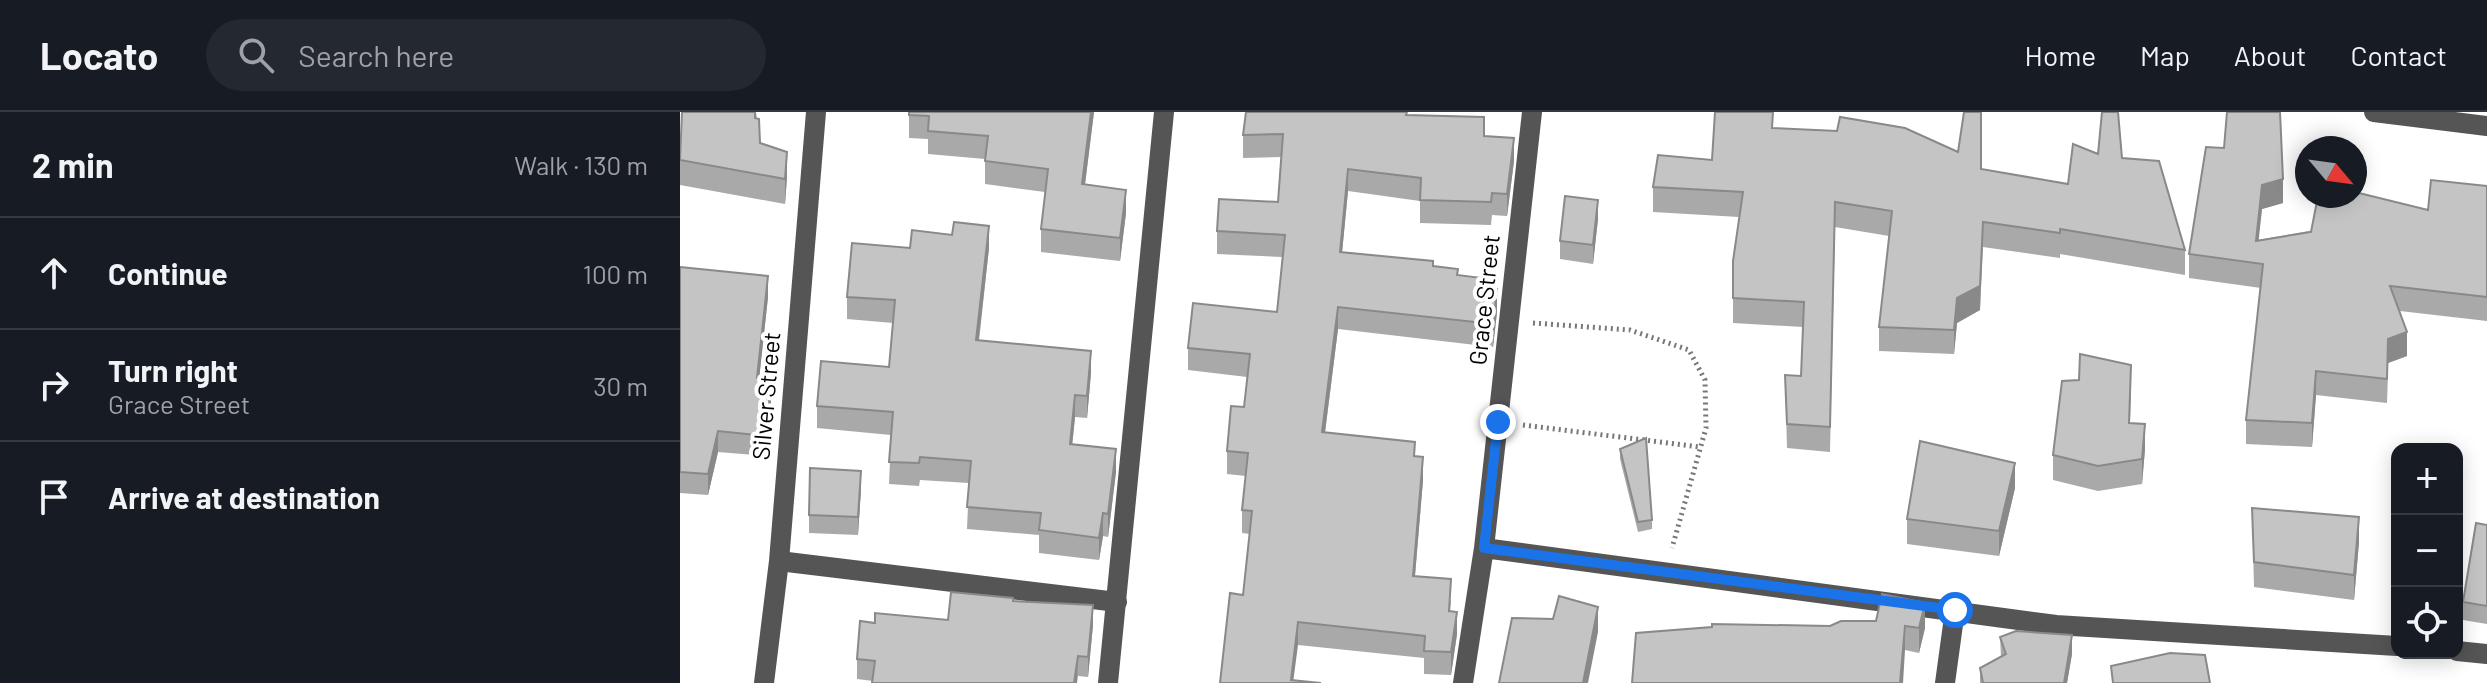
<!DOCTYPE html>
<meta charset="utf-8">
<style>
body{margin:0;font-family:Barlow,sans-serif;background:#242831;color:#f1f3f6}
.controls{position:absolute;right:24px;bottom:24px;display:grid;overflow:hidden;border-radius:16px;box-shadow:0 4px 20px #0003}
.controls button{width:72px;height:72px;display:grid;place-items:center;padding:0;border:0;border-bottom:2px solid #363941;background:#171b24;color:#f1f3f6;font:40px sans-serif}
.compass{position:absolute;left:1615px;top:24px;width:72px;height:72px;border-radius:50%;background:#171b24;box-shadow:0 4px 20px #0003;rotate:119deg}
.stop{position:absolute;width:24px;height:24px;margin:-18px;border:6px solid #1a73e8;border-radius:50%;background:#fff}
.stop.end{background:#1a73e8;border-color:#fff;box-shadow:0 2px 8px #0008}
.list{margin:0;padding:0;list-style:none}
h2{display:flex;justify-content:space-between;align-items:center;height:104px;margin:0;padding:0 32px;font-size:34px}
h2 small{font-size:26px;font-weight:400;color:#9ea1a6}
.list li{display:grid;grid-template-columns:52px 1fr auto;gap:24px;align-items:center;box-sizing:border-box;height:112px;padding:0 32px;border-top:2px solid #363941}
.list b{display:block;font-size:30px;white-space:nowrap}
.list p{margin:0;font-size:26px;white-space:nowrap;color:#9ea1a6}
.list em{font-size:26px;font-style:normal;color:#9ea1a6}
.icon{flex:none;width:44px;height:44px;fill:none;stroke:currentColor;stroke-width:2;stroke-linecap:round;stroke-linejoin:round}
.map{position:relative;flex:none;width:1807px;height:571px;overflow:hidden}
header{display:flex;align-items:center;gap:48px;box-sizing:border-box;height:112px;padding:0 40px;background:#171b24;border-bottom:2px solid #363941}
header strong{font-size:38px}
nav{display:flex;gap:44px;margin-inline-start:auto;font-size:28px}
.search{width:560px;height:72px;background:#242831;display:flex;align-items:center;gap:20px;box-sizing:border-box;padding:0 28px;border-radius:44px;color:#9ea1a6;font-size:30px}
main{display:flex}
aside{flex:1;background:#171b24}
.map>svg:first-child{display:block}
</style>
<header>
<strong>Locato</strong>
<div class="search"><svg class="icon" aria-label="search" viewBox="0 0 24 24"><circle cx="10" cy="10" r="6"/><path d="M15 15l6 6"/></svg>Search here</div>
<nav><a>Home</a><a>Map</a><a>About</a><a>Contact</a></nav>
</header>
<main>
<aside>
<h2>2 min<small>Walk · 130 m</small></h2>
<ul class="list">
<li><svg class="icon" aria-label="ahead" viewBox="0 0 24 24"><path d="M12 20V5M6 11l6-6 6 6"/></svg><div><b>Continue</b></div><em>100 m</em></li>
<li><svg class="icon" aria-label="right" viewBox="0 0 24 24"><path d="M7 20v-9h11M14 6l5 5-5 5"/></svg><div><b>Turn right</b><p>Grace Street</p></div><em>30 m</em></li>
<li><svg class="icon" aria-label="arrive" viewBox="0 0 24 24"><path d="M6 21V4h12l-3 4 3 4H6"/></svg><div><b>Arrive at destination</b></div></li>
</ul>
</aside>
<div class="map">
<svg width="1807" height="571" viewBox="0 0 1807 571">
<rect width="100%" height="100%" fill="#fff"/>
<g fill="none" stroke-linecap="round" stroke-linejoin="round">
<path stroke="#777" stroke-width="5" stroke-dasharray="2 4" stroke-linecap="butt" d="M 853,211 L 950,218 L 1009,238 L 1025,268 L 1026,316 L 992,436
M 843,313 L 1020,335"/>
<path stroke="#555" stroke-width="20" d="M 1694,0 L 1807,14
M 804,436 L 1376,513 L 1717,534
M 99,449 L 437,490
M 1777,539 L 1807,542
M 84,571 L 99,449 L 136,0
M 428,571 L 484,0
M 783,571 L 804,436 L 852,0
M 1265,571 L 1275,498"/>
</g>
<path fill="#a9a9a9" d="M 76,0 L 80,31 L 107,65 L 105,92 L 0,73 L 0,48 Z
M 229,0 L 414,0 L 405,73 L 446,101 L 440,149 L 361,140 L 361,117 L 365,80 L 305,72 L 305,47 L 248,42 L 248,27 L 229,26 Z
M 1093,0 L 1093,16 L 1301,57 L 1388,72 L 1418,42 L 1442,46 L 1505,138 L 1505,163 L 1380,142 L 1380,146 L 1303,135 L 1300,198 L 1277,211 L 1274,242 L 1199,239 L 1199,215 L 1209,124 L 1155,115 L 1150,340 L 1107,336 L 1105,263 L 1121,264 L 1123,215 L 1053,211 L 1053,149 L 1059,105 L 973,100 L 973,75 L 1032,48 Z
M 729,3 L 804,24 L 834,49 L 827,104 L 812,103 L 811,113 L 740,111 L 740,89 L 668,79 L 662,140 L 753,154 L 778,163 L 802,175 L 817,200 L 813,235 L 658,217 L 645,321 L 735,344 L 743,368 L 735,464 L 771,489 L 770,499 L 777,522 L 771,563 L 744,562 L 744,546 L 618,533 L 540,571 L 563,483 L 570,422 L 562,421 L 562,398 L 566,364 L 547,362 L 547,339 L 564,295 L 567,265 L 508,258 L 508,236 L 597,200 L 603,145 L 537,142 L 537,119 L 598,90 L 601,45 L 563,46 L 563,23 Z
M 1544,36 L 1603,91 L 1582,97 L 1578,128 L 1748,98 L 1807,74 L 1807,209 L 1720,199 L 1727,244 L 1708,251 L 1707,291 L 1636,283 L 1632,335 L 1566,332 L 1566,308 L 1581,176 L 1509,166 L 1509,142 Z
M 918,107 L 913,152 L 880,147 L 880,129 Z
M 230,136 L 309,136 L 299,229 L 411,261 L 407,306 L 395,305 L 392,332 L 436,360 L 428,425 L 423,424 L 419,448 L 359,441 L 359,423 L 287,417 L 289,371 L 240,368 L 239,374 L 209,372 L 211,323 L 137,316 L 137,294 L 209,255 L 213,211 L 167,207 L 167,185 Z
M 0,155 L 88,185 L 79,266 L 91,288 L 86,344 L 38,340 L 28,383 L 0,381 Z
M 1399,268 L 1451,278 L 1450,311 L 1465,337 L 1462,372 L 1418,379 L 1373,368 L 1373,343 Z
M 940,337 L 972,408 L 972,417 L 958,420 L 940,347 Z
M 1335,376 L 1319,444 L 1227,432 L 1227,407 Z
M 181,377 L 178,423 L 129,421 L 129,403 Z
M 1572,396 L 1679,430 L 1674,488 L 1574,475 Z
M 1807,413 L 1807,512 L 1783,508 L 1783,490 Z
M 333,489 L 413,513 L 408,565 L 398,564 L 397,571 L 192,571 L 193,569 L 177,567 L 177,547 L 195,511 L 268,508 Z
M 1161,509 L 1245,516 L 1239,541 L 1225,538 L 1150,514 Z
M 1320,525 L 1392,542 L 1387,571 L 1300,571 L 1300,556 L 1321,545 Z"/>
<path fill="#898989" d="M 411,0 L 414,0 L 402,95 L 402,72 Z
M 834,26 L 834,49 L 827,104 L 827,82 Z
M 107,40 L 107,65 L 105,92 L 105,67 Z
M 668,57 L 668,79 L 660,162 L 660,140 Z
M 1603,67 L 1603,91 L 1582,97 L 1576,153 L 1576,129 L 1582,73 Z
M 446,78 L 446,101 L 440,149 L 440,126 Z
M 918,88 L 918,107 L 913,152 L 913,133 Z
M 1303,110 L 1300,198 L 1277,211 L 1274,242 L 1274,218 L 1277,186 Z
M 309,114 L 309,136 L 296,251 L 296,228 Z
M 88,164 L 88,185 L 77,287 L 77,266 Z
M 817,177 L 817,200 L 813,235 L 813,212 Z
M 658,195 L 658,217 L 642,343 L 642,320 Z
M 1727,220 L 1727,244 L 1708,251 L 1707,291 L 1708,227 Z
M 411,239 L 411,261 L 407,306 L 407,284 Z
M 1636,259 L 1636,283 L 1632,335 L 1632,311 Z
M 91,268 L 91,288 L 86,344 L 86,324 Z
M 395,283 L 395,305 L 390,355 L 390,332 Z
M 1465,312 L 1465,337 L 1462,372 L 1462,347 Z
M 38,319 L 38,340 L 28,383 L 28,362 Z
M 436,337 L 436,360 L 428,425 L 428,402 Z
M 743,345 L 743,368 L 733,487 L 733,464 Z
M 1335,351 L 1335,376 L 1319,444 L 1319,419 Z
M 181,359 L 181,377 L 178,423 L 178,405 Z
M 423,401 L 423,424 L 419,448 L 419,426 Z
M 1679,405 L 1679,430 L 1674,488 L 1674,463 Z
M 1245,491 L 1245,516 L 1239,541 L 1239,516 Z
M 413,493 L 413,513 L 408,565 L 408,545 Z
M 918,495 L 918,520 L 908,571 L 903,571 Z
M 777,500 L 777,522 L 771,563 L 771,540 Z
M 618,510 L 618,533 L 613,571 L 611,571 Z
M 1225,514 L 1225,538 L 1223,571 L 1220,571 Z
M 1392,523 L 1392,542 L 1387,571 L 1384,571 Z
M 398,544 L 397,571 L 394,571 Z"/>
<path fill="#c4c4c4" stroke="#898989" stroke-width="2" d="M 2,0 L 75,0 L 75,6 L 79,7 L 80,31 L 107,40 L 105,67 L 0,48 Z
M 229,0 L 411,0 L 402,72 L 446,78 L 440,126 L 361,117 L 368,57 L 305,49 L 308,24 L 248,19 L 249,4 L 229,3 Z
M 566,0 L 727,0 L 726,3 L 804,5 L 804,24 L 834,26 L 827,82 L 812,81 L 811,90 L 740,88 L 741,66 L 668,57 L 660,140 L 753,149 L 753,154 L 778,157 L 777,163 L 802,166 L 801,175 L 817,177 L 813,212 L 658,195 L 642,320 L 735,330 L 734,344 L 743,345 L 733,464 L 771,467 L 769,499 L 777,500 L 771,540 L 744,539 L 745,524 L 618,510 L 611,568 L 641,571 L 540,571 L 550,481 L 563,483 L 572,399 L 562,398 L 568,341 L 547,339 L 551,294 L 564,295 L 570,242 L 508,236 L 513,191 L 597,200 L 605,123 L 537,119 L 539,87 L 598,90 L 603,22 L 563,23 Z
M 1035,0 L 1093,0 L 1092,16 L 1157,19 L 1160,5 L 1225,16 L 1278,40 L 1284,0 L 1301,0 L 1301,57 L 1388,72 L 1393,32 L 1418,42 L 1422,0 L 1438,0 L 1442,46 L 1479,49 L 1505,138 L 1380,117 L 1380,121 L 1303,110 L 1300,174 L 1277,186 L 1274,218 L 1199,215 L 1212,99 L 1155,90 L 1150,315 L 1107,312 L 1105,263 L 1121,264 L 1124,190 L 1053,186 L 1053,149 L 1063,80 L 973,75 L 978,43 L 1032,48 Z
M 1547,0 L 1600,0 L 1603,67 L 1582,73 L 1576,129 L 1631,120 L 1638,84 L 1675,84 L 1675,80 L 1748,98 L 1751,68 L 1807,74 L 1807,185 L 1710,174 L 1727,220 L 1708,227 L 1707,267 L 1636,259 L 1632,311 L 1566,308 L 1583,152 L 1509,142 L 1526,35 L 1544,36 Z
M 885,84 L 918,88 L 913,133 L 880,129 Z
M 274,110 L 309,114 L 296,228 L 411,239 L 407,284 L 395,283 L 390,332 L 436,337 L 428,402 L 423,401 L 419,426 L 359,418 L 361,401 L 287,395 L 291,349 L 240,345 L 239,351 L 209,350 L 213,300 L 137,294 L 141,249 L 209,255 L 215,188 L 167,185 L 172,131 L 230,136 L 232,118 L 272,123 Z
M 0,155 L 88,164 L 77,266 L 91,268 L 86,324 L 38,319 L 28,362 L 0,360 Z
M 1400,242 L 1451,253 L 1449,311 L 1465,312 L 1462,347 L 1418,354 L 1373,343 L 1382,269 L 1399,268 Z
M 966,326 L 972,408 L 958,410 L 940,337 Z
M 1240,329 L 1335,351 L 1319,419 L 1227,407 Z
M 130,356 L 181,359 L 178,405 L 129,403 Z
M 1572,396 L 1679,405 L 1674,463 L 1574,450 Z
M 1796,411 L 1807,413 L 1807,494 L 1783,490 Z
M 271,480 L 333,486 L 333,489 L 413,493 L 408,545 L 398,544 L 394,571 L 192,571 L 195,549 L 177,547 L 180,509 L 195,511 L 195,501 L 268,508 Z
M 1202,482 L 1245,491 L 1239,516 L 1225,514 L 1220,571 L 952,571 L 956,521 L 1032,515 L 1032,512 L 1150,514 L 1161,509 L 1196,509 Z
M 879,484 L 918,495 L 903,571 L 819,571 L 832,506 L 873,507 Z
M 1336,519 L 1392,523 L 1384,571 L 1303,571 L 1300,556 L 1326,542 L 1320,525 Z
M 1490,541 L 1525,543 L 1530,571 L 1433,571 L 1431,554 Z"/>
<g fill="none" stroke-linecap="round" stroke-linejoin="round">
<path stroke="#1a73e8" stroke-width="10" d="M 818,310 L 804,436 L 1275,498"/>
</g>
<g text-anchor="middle" stroke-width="8" stroke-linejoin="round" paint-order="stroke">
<g font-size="24" fill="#000" stroke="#fff">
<text transform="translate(805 188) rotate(-84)" y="8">Grace Street</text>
<text transform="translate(87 284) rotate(-85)" y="8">Silver Street</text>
</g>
</g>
</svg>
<div class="controls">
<button>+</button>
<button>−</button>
<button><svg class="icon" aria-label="locate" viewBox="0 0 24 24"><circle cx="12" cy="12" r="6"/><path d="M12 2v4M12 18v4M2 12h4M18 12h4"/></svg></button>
</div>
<svg class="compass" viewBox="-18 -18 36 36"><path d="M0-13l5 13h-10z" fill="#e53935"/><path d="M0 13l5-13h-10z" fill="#9ea1a6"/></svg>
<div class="stop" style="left:1275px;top:498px"></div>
<div class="stop end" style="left:818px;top:310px"></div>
</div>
</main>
